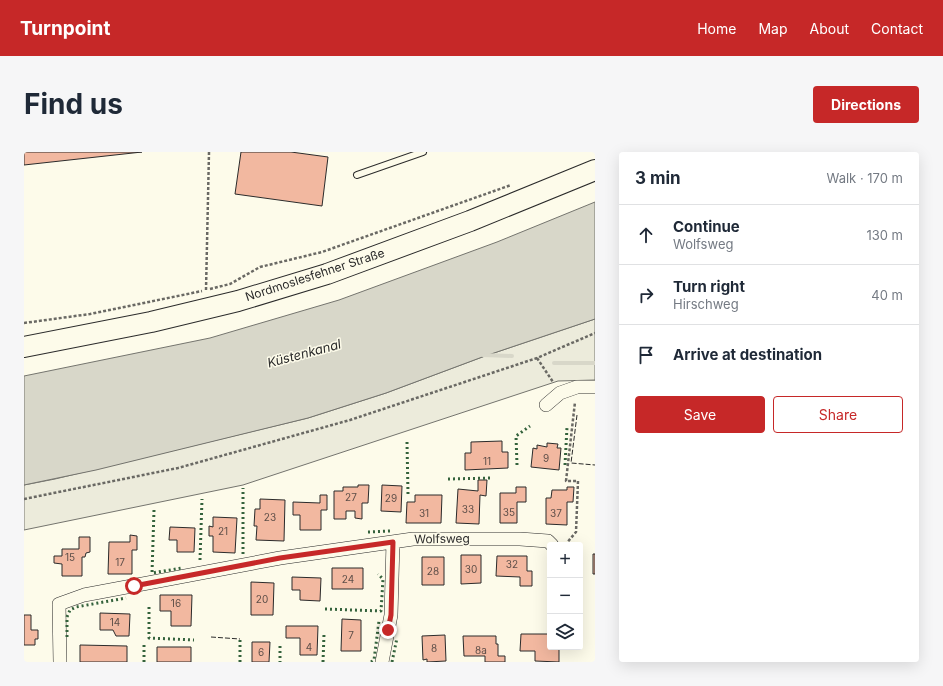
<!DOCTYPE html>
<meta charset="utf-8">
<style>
body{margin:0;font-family:Inter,sans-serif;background:#f6f6f7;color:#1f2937}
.controls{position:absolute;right:12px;bottom:12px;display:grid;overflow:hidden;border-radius:4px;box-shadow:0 4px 16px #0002}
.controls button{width:36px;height:36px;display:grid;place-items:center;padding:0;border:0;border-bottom:1px solid #e0e1e3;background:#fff;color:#1f2937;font:20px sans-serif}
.stop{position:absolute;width:12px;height:12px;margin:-9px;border:3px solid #c62828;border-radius:50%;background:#fff}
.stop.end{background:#c62828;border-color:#fff;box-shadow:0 1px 4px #0008}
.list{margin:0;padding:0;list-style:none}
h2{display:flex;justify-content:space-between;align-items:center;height:52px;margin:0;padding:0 16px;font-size:17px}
h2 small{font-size:13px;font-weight:400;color:#747a83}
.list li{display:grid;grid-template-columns:26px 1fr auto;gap:12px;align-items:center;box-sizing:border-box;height:60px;padding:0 16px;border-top:1px solid #e0e1e3}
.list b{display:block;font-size:15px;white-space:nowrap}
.list p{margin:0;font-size:13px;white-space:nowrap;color:#747a83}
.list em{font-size:13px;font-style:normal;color:#747a83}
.actions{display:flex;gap:8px;padding:12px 16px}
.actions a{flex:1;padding:9px 0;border:1px solid #c62828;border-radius:4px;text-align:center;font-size:14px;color:#c62828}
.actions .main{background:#c62828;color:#fff}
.icon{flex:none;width:22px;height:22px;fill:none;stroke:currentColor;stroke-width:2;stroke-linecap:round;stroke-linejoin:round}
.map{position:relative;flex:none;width:571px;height:510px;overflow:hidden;border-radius:4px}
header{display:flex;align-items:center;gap:24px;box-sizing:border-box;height:56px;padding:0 20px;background:#c62828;color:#fff}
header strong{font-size:19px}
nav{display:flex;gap:22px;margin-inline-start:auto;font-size:14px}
.intro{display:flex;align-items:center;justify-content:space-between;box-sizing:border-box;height:96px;padding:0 24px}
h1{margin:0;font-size:28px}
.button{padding:10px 18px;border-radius:4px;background:#c62828;color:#fff;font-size:14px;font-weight:700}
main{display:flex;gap:24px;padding:0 24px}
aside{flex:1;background:#fff;border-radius:4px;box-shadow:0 4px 16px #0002}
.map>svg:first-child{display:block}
</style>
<header>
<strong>Turnpoint</strong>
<nav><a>Home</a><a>Map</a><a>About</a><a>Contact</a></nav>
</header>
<div class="intro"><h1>Find us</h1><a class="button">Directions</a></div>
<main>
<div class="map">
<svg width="571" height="510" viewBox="0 0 571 510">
<rect width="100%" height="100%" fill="#fdfbea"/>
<path fill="#ecebdb" stroke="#74746e" d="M 571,167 L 571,228 L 534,229 L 219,333 L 0,378 L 0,333 L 31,327 L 284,266 L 362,241 L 461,204 Z"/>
<path fill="#d8d7c9" stroke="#74746e" d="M 571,50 L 571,167 L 461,204 L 362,241 L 284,266 L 72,318 L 0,333 L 0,224 L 186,186 L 315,148 L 473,90 Z"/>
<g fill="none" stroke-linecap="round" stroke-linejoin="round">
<path stroke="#d8d7c9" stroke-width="4" d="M 459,203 L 488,204
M 530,211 L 571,211"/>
</g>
<path fill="#f2b8a0" stroke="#2b2b2b" d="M 0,0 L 118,0 L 0,13 Z
M 217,0 L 267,0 L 304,5 L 298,54 L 211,42 Z
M 478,289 L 478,300 L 484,300 L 484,316 L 441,318 L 441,301 L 447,301 L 447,290 Z
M 523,291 L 534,292 L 533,296 L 537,296 L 535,318 L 507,315 L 509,296 L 513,297 L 513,293 L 523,295 Z
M 454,328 L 463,328 L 462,344 L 456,343 L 455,372 L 432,371 L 434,337 L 454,339 Z
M 334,333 L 345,333 L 344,351 L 338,351 L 338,367 L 331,366 L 331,359 L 322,359 L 322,367 L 310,367 L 310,339 L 319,339 L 319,335 L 334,335 Z
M 358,333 L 378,334 L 377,360 L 357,359 Z
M 492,335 L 502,335 L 502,350 L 493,350 L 493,371 L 476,371 L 476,341 L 492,341 Z
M 543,335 L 550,335 L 549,350 L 543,350 L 543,373 L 522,372 L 522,346 L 527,346 L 528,338 L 543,338 Z
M 296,343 L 303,343 L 303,358 L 297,358 L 297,378 L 276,378 L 276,363 L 269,363 L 269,350 L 296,351 Z
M 391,343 L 418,343 L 417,371 L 382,371 L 383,350 L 391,350 Z
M 236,347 L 261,348 L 260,389 L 232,388 L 233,374 L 230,374 L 231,357 L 236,357 Z
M 189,365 L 213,366 L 211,401 L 189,400 L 189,384 L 185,384 L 185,374 L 189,375 Z
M 146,375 L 171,376 L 170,400 L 153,400 L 153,388 L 145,388 Z
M 106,383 L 113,384 L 113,398 L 108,398 L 108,422 L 84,422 L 85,390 L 106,390 Z
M 55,385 L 66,385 L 66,400 L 62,401 L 61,405 L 58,405 L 58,424 L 38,424 L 38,412 L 30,411 L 30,404 L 38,404 L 38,397 L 55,397 Z
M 569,402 L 571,402 L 571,422 L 569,422 Z
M 437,403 L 457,403 L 457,431 L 437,432 Z
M 473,404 L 503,404 L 503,419 L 508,419 L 508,434 L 496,434 L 496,425 L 472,424 Z
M 398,405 L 420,405 L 420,433 L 398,433 Z
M 308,416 L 339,416 L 339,437 L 308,437 Z
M 268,425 L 297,426 L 296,449 L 276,448 L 276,438 L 268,438 Z
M 227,430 L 250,431 L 249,463 L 227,463 Z
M 136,443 L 168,443 L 167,474 L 147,474 L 147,459 L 136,459 Z
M 76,461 L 106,462 L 105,484 L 92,484 L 89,478 L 76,478 Z
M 0,463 L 7,463 L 7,478 L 14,478 L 14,487 L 11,487 L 11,493 L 0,493 Z
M 318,467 L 337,468 L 337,499 L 317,499 Z
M 262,474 L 294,474 L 293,503 L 276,503 L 276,486 L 262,486 Z
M 497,482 L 526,482 L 526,495 L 535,495 L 535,510 L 511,509 L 511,499 L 496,499 Z
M 421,483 L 422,509 L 403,510 L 403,507 L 399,508 L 398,484 Z
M 439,484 L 472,484 L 472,492 L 474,492 L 474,504 L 481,504 L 481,510 L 461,510 L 461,504 L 440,504 Z
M 228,490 L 246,490 L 245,510 L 228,510 Z
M 56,493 L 103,494 L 103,510 L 56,510 Z
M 133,495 L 167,495 L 167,510 L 133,510 Z"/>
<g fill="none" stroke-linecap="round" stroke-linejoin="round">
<g stroke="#2b2b2b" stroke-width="8">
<path id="service" d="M 333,23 L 399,0"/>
</g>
<g stroke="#2b2b2b" stroke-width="14">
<path id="minor" d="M 522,253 L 536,241 L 553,235 L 571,235
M 36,510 L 35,452 L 60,443 L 256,406 L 389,387 L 496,387 L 524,389 L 528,393
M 358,510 L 367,463 L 369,390"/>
</g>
<g stroke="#2b2b2b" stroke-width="22">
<path id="primary" d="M 0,195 L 127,170 L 214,149 L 303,122 L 446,69 L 571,18"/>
</g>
<path stroke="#6a6964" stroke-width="2.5" stroke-dasharray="3 2" stroke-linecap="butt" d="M 186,137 L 206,132 L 236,115 L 298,100 L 487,33
M 182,138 L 185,0
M 0,171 L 66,162 L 178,139
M 513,206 L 529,230
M 0,347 L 154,316 L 326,268 L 513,206 L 571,181
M 541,393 L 552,380 L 554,329 L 542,329 L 551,250"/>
<use href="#service" stroke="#fdfbea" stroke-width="6"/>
<use href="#minor" stroke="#fdfbea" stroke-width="13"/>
<use href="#primary" stroke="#fdfbea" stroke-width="20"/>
<path stroke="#34623c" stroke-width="3" stroke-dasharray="2 3" stroke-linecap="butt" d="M 383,290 L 384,342
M 493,313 L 492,284 L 506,274
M 541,313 L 543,275
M 424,327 L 469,326
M 130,358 L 128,421 L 158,416
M 344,380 L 366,379
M 219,402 L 219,336
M 176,408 L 178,347
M 125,455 L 125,486 L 170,488
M 301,457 L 357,459 L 359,427 L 354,422
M 43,485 L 43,465 L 46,458 L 52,455 L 102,446
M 120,493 L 120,510
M 256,494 L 256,510
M 216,510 L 216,487
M 299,510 L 300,482
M 347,510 L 350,508 L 355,469
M 368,510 L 373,486"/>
<path stroke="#2b2b2b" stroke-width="1" stroke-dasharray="5 2" stroke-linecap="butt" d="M 553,263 L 547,311 L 571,313
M 187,485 L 216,487"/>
</g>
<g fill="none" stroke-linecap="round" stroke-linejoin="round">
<path stroke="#c62828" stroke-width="5" d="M 110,434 L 256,406 L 369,390 L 367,463 L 364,478"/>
</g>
<g text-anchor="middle" stroke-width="3" stroke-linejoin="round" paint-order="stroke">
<g font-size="10" fill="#5d4e48">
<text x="522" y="310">9</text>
<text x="463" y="313">11</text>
<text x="327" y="349">27</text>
<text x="367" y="350">29</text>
<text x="444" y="361">33</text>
<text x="485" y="364">35</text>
<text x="400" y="365">31</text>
<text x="532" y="365">37</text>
<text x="246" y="369">23</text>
<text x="199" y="383">21</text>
<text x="46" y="409">15</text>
<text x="96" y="414">17</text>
<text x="488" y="416">32</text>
<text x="447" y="421">30</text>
<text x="409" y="423">28</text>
<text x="324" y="431">24</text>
<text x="238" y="451">20</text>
<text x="152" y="455">16</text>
<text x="91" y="474">14</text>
<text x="327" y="487">7</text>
<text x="285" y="499">4</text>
<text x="410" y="500">8</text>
<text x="457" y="502">8a</text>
<text x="237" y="504">6</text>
</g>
<g font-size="12" fill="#2b2b2b" stroke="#fdfbea">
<text transform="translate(291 123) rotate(-18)" y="4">Nordmoslesfehner Straße</text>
<text transform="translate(418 387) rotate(-1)" y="4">Wolfsweg</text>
</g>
<g font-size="13" font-style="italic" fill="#2b2b2b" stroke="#fdfbea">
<text transform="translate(280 201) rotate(-15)" y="5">Küstenkanal</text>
</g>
</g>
</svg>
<div class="controls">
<button>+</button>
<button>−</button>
<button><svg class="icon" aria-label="layers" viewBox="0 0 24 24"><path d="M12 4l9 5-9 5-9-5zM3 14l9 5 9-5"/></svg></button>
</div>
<div class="stop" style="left:110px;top:434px"></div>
<div class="stop end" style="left:364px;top:478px"></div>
</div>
<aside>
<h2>3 min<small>Walk · 170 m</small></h2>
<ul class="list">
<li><svg class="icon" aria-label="ahead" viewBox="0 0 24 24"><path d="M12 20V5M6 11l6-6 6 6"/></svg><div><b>Continue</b><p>Wolfsweg</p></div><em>130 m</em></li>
<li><svg class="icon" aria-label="right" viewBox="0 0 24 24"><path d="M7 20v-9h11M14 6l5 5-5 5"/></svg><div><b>Turn right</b><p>Hirschweg</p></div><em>40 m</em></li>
<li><svg class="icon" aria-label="arrive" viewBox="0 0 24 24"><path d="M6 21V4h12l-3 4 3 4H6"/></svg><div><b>Arrive at destination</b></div></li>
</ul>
<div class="actions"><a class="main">Save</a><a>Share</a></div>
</aside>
</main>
